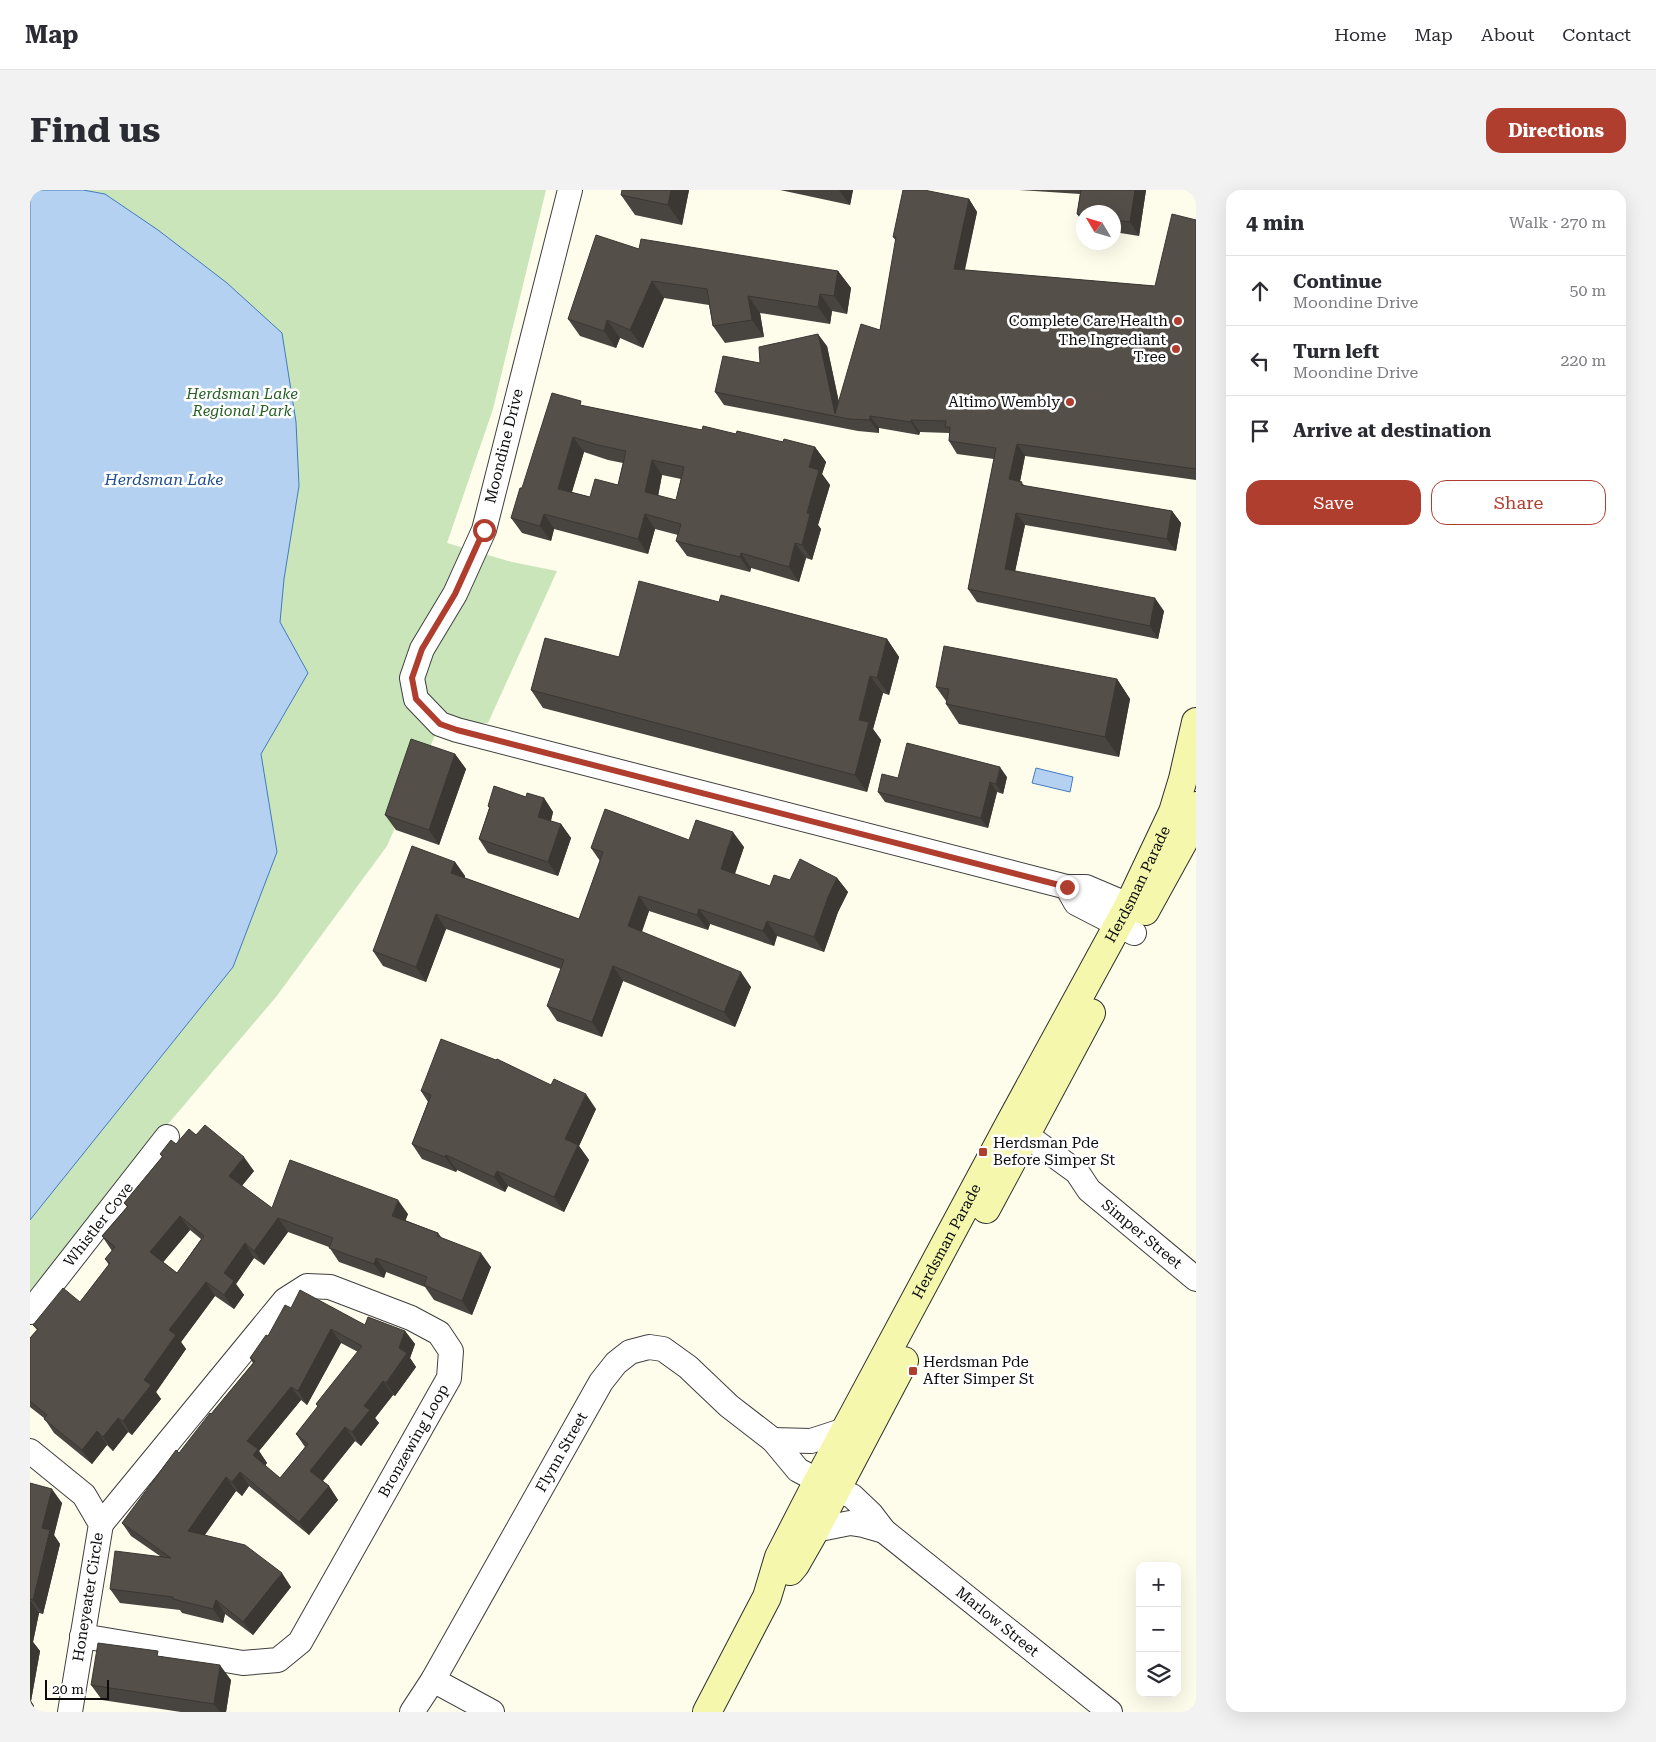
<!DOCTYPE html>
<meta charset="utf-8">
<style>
body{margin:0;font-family:"Roboto Serif",serif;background:#f2f2f3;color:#2b2b33}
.controls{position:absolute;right:15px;bottom:15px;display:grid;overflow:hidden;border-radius:10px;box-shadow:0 5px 20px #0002}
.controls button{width:45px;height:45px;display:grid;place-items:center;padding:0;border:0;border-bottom:1px solid #e1e1e2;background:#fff;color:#2b2b33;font:25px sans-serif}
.compass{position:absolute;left:1046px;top:15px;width:45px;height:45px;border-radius:50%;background:#fff;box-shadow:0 5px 20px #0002;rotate:308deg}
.scale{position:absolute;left:15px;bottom:12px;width:64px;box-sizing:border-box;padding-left:5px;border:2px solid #0c0c0c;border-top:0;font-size:14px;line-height:18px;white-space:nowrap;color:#0c0c0c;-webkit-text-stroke:4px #fff;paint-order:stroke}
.stop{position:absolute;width:15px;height:15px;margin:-11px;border:4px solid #b03e2f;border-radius:50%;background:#fff}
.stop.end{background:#b03e2f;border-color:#fff;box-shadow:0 1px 5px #0008}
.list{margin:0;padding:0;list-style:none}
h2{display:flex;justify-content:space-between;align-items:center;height:65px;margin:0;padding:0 20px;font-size:21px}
h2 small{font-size:16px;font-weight:400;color:#7c7c81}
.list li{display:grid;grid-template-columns:32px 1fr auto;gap:15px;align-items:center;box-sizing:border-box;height:70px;padding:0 20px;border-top:1px solid #e1e1e2}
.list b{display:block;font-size:19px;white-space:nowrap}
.list p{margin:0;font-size:16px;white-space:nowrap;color:#7c7c81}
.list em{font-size:16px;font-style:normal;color:#7c7c81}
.actions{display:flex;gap:10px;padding:15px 20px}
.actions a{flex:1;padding:11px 0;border:1px solid #b03e2f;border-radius:15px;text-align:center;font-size:18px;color:#b03e2f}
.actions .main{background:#b03e2f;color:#fff}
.icon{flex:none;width:28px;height:28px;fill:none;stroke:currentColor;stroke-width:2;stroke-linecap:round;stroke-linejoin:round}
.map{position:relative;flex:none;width:1166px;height:1522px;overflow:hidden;border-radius:15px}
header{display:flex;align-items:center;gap:30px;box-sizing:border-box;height:70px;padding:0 25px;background:#fff;border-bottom:1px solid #e1e1e2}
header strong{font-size:24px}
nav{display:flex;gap:28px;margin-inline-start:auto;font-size:18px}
.intro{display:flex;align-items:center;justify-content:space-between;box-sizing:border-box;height:120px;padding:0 30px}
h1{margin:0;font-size:35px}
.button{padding:12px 22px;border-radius:15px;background:#b03e2f;color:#fff;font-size:18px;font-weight:700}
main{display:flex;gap:30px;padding:0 30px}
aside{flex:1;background:#fff;border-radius:15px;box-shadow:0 5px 20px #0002}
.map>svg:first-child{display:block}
</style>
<header>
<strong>Map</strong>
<nav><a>Home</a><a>Map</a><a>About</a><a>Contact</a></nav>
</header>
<div class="intro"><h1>Find us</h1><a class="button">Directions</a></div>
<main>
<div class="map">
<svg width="1166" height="1522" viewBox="0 0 1166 1522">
<rect width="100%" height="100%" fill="#fefdec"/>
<path fill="#c9e5b9" d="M 0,0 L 516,0 L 463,219 L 417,353 L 482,372 L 527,381 L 458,533 L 410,534 L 357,656 L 246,807 L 138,934 L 0,1111 Z"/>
<path fill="#b5d1f1" stroke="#427ac2" d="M 0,0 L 53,0 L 75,4 L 128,40 L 197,93 L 252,143 L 266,232 L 269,296 L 254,389 L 250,432 L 278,483 L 231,564 L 247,662 L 203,777 L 0,1030 Z
M 1006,578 L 1043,587 L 1040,602 L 1002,593 Z"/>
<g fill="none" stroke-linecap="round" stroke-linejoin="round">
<g stroke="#3f3f3f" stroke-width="26">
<g id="minor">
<path d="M 540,0 L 454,340 L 425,404 L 392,459 L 382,488 L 386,509 L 410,534 L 427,540 L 1037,697 L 1056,697 L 1115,722"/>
<path d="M 1037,697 L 1046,713 L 1104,743"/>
<path id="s1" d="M 981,934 L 1047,982 L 1059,1000 L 1166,1089"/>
<path id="s2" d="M 0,1122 L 137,947"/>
<path d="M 743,1250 L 781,1251 L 815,1240"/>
<path d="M 0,1261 L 54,1305 L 71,1334 L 40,1522"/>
<path d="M 785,1340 L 820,1333 L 833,1335 L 854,1341"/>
<path id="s3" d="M 52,1446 L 213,1473 L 248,1470 L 270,1452 L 419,1188 L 421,1161 L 409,1143 L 381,1128 L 300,1097 L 277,1096 L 255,1110 L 71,1334"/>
<path d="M 403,1490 L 462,1522"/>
<path id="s4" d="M 382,1522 L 403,1490 L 571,1192 L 586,1173 L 600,1162 L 619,1157 L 633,1159 L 658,1177 L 699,1216 L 743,1250 L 768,1280 L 806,1300 L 822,1306 L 841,1324 L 854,1341 L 1080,1522"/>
</g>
</g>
<g stroke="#2e2e2e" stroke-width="30">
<g id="secondary">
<path d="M 1115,721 L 1153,652 L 1166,616"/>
<path d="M 956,1019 L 1061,823"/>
<path d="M 760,1381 L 765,1375 L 785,1340 L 874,1171"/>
<path id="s5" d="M 677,1522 L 737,1407 L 749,1367 L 788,1291 L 980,933 L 1099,715 L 1143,622 L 1153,589 L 1166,532"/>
</g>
</g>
<use href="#minor" stroke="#fff" stroke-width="24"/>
<use href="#secondary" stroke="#f5f8ac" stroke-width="28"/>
</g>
<path fill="#48443f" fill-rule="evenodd" d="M 659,0 L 652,35 L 605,25 L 591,5 Z
M 750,0 L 823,0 L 820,15 Z
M 989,0 L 1116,0 L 1109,46 L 1084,42 L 1084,22 L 1054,22 L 1054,34 L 1047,24 L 1050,4 Z
M 939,9 L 947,22 L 935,80 L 1125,96 L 1166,30 L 1166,290 L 995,266 L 990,291 L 995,296 L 1142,321 L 1151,333 L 1146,361 L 995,335 L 985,381 L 1134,421 L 1128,449 L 947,412 L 938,399 L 964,269 L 927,264 L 919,251 L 919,243 L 890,242 L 889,245 L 849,238 L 849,243 L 828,241 L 694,215 L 685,202 L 730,173 L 797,156 L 809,212 L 850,140 L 866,51 L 863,47 Z
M 609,59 L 808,81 L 821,98 L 817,124 L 802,121 L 800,134 L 730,123 L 734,147 L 695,153 L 683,136 L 679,115 L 634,108 L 613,158 L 590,148 L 586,158 L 550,146 L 538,129 Z
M 554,216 L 672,240 L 706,244 L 785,257 L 796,272 L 792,284 L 800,295 L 788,335 L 791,339 L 782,370 L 776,368 L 769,392 L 721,378 L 720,382 L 657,366 L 646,351 L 648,345 L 625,339 L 618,364 L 524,339 L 521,351 L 492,343 L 481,328 L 492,298 ZM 554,262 L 578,270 L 593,273 L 588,295 L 560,307 L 542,302 ZM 632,285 L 651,289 L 646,310 L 628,306 Z
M 689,412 L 857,449 L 869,467 L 859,505 L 853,503 L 843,539 L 851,550 L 837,602 L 513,518 L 501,500 L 589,467 Z
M 1087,489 L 1100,509 L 1089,567 L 929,534 L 916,514 L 916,511 L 906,497 Z
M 425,564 L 436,579 L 409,655 L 366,640 L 355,625 Z
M 977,587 L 973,604 L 967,602 L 958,638 L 855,612 L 848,602 L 868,588 Z
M 496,607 L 514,608 L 523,622 L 521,631 L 531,634 L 541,648 L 528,686 L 458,663 L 449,649 L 459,618 L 458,616 Z
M 659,650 L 714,657 L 705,684 L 740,696 L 760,690 L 807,688 L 818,702 L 808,722 L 794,762 L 747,746 L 744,756 L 680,734 L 678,740 L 619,721 L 612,742 L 721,797 L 705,837 L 593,791 L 572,847 L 527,831 L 517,816 L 531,779 L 416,739 L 396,792 L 353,776 L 343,761 L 425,672 L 435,686 L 435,688 L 549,729 L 570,671 L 561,658 Z
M 391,901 L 566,919 L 549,956 L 559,970 L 534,1022 L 478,996 L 475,1002 L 427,980 L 426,982 L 392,969 L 382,954 L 398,912 Z
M 166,945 L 224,981 L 212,996 L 242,1018 L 378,1024 L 375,1030 L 408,1043 L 412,1048 L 461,1077 L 442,1125 L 404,1110 L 395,1097 L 356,1082 L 354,1088 L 309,1072 L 299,1057 L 258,1042 L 234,1075 L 224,1068 L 206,1094 L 214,1105 L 204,1119 L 185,1106 L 151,1152 L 156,1159 L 126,1202 L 131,1209 L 102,1245 L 98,1242 L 83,1261 L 77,1255 L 62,1274 L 24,1243 L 14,1228 L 0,1217 L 0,1148 L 7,1140 L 3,1135 L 50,1112 L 79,1075 L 75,1069 L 82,1061 L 72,1046 L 97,1017 L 94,1013 L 132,967 L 130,964 L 146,954 ZM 160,1040 L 171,1049 L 147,1083 L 133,1072 Z
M 261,1118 L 335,1135 L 375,1141 L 385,1154 L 380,1168 L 386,1177 L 365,1206 L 363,1205 L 345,1228 L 349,1233 L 331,1256 L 325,1251 L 293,1291 L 299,1296 L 308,1310 L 279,1345 L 219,1296 L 212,1306 L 206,1301 L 175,1345 L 261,1397 L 223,1445 L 195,1424 L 193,1433 L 152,1423 L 150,1420 L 90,1413 L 80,1399 L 130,1366 L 101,1346 L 92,1333 L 223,1173 L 220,1168 ZM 311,1153 L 328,1162 L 286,1214 L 288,1217 L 266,1244 L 275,1257 L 250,1288 L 235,1276 L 237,1273 L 229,1261 L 271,1210 L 277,1215 Z
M 0,1293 L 32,1313 L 24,1345 L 30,1354 L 13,1424 L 9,1423 L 3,1452 L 10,1461 L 1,1511 L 4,1516 L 0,1522 Z
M 131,1466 L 201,1490 L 196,1522 L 151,1522 L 72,1510 L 61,1495 Z"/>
<path fill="#3b3733" d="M 641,0 L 659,0 L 652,35 L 638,15 Z
M 809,0 L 823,0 L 820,15 Z
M 1105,0 L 1116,0 L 1109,46 L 1100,32 Z
M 939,9 L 947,22 L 932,91 L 924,79 Z
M 808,81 L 821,98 L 817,124 L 804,106 Z
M 622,91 L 634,108 L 613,158 L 600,140 Z
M 790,104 L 802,121 L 800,134 L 788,117 Z
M 718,106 L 730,123 L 734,147 L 722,130 Z
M 577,130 L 590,148 L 586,158 L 574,141 Z
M 788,144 L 797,156 L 812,228 L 805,224 Z
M 840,226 L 849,238 L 849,243 L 840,230 Z
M 881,230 L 890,242 L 889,245 L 881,232 Z
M 543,247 L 554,262 L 538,314 L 528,299 Z
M 987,254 L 995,266 L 988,302 L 979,289 Z
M 785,257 L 796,272 L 792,284 L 800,295 L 788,335 L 791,339 L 782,370 L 772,355 L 779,277 Z
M 622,270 L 632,285 L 626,317 L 615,302 Z
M 1142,321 L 1151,333 L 1146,361 L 1137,349 Z
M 986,323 L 995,335 L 983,391 L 975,379 Z
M 514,324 L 524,339 L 521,351 L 510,336 Z
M 615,324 L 625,339 L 618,364 L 608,349 Z
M 765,353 L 776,368 L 769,392 L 759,377 Z
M 711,363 L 721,378 L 720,382 L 710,367 Z
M 1125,408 L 1134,421 L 1128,449 L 1120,436 Z
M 857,449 L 869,467 L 859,505 L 847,488 Z
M 840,486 L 853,503 L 843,539 L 851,550 L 837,602 L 825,585 L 829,530 Z
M 1087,489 L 1100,509 L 1089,567 L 1075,547 Z
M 425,564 L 436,579 L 409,655 L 399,640 Z
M 970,577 L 977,587 L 973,604 L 966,594 Z
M 960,592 L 967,602 L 958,638 L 951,628 Z
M 514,608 L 523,622 L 518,641 L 508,627 Z
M 531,634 L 541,648 L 528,686 L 518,672 Z
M 703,642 L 714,657 L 701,694 L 691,679 Z
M 425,672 L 435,686 L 431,698 L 421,683 Z
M 807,688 L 818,702 L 808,722 L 794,762 L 784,747 L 798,707 Z
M 609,706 L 619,721 L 608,751 L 598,736 Z
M 669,719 L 680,734 L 678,740 L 667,725 Z
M 406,724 L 416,739 L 396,792 L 386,777 Z
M 737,731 L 747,746 L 744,756 L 733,741 Z
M 583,776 L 593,791 L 572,847 L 562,832 Z
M 711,782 L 721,797 L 705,837 L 694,822 Z
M 556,904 L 566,919 L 549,956 L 559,970 L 534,1022 L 524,1007 L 535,949 Z
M 416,965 L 427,980 L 426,982 L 415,967 Z
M 214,967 L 224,981 L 208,1000 L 199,986 Z
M 467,981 L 478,996 L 475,1002 L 464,987 Z
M 368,1010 L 378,1024 L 372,1040 L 362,1026 Z
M 150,1026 L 160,1040 L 130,1076 L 120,1062 Z
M 248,1028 L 258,1042 L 234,1075 L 224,1061 Z
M 215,1053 L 224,1068 L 206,1094 L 214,1105 L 204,1119 L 194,1105 L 194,1083 Z
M 451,1063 L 461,1077 L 442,1125 L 432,1111 Z
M 346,1068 L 356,1082 L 354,1088 L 344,1074 Z
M 176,1092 L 185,1106 L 151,1152 L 156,1159 L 126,1202 L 131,1209 L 102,1245 L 93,1231 L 139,1140 Z
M 301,1139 L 311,1153 L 277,1215 L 268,1201 Z
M 375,1141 L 385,1154 L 380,1168 L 386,1177 L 365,1206 L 356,1193 Z
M 353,1191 L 363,1205 L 345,1228 L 349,1233 L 331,1256 L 322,1242 L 334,1216 Z
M 261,1197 L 271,1210 L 229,1261 L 237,1273 L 232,1279 L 223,1265 L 217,1251 Z
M 88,1228 L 98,1242 L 83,1261 L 73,1247 Z
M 315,1237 L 325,1251 L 290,1294 L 280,1281 Z
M 67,1241 L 77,1255 L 62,1274 L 52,1260 Z
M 210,1282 L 219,1296 L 212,1306 L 202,1292 Z
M 196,1287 L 206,1301 L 168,1354 L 158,1341 Z
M 299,1296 L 308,1310 L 279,1345 L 269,1332 Z
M 22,1299 L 32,1313 L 24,1345 L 30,1354 L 13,1424 L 3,1410 L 12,1338 Z
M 252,1383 L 261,1397 L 223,1445 L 213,1432 Z
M 0,1410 L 9,1423 L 3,1452 L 10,1461 L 1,1511 L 4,1516 L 3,1522 L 0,1522 Z
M 186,1410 L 195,1424 L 193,1433 L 183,1419 Z
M 190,1475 L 201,1490 L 196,1522 L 190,1522 L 184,1514 Z"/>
<path fill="#544f49" stroke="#3b3733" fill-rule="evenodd" d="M 592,0 L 641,0 L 638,15 L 591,5 Z
M 873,0 L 894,0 L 939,9 L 924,79 L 1125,96 L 1142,24 L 1166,30 L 1166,279 L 987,254 L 979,289 L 992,292 L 991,295 L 1142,321 L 1137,349 L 986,323 L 975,379 L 1125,408 L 1120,436 L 938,399 L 966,258 L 919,251 L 920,237 L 915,237 L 916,231 L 881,230 L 881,232 L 840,226 L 840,230 L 819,229 L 685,202 L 693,166 L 730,173 L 729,157 L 788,144 L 805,224 L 831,134 L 850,140 L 866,47 L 863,47 Z
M 1051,0 L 1105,0 L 1100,32 L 1084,30 L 1084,22 L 1054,22 L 1054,25 L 1047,24 Z
M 566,45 L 609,59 L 611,49 L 808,81 L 804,106 L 790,104 L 788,117 L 718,106 L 722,130 L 683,136 L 677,99 L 622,91 L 600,140 L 577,130 L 574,141 L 538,129 Z
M 522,203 L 551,211 L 550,215 L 672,240 L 673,236 L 706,244 L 707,241 L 753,252 L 754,249 L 785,257 L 779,277 L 789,280 L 777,323 L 780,324 L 772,355 L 765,353 L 759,377 L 711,363 L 710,367 L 646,351 L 651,334 L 615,324 L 608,349 L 514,324 L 510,336 L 481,328 L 490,298 L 492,298 ZM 543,247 L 568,255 L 596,261 L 588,295 L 565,289 L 560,307 L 528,299 ZM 622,270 L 654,277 L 646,310 L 615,302 Z
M 609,391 L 689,412 L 691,405 L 857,449 L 847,488 L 840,486 L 829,530 L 839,532 L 825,585 L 501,500 L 515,448 L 589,467 Z
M 914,456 L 1087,489 L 1075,547 L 916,514 L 919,499 L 906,497 Z
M 381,549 L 425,564 L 399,640 L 355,625 Z
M 877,553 L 970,577 L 966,594 L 960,592 L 951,628 L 848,602 L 852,584 L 868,588 Z
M 464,596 L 496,607 L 497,603 L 514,608 L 508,627 L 531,634 L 518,672 L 449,649 L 460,617 L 458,616 Z
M 575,619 L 659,650 L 666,630 L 703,642 L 691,679 L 740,696 L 744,685 L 760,690 L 770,669 L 807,688 L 798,707 L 784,747 L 737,731 L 733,741 L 669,719 L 667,725 L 609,706 L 598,736 L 711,782 L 694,822 L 583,776 L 562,832 L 517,816 L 534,770 L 406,724 L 386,777 L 343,761 L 382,656 L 425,672 L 421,683 L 549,729 L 573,662 L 561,658 Z
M 411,849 L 466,870 L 467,869 L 521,895 L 524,889 L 556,904 L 535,949 L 548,955 L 524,1007 L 467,981 L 464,987 L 416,965 L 415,967 L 382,954 L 401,905 L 391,901 Z
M 175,935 L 214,967 L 199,986 L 242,1018 L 260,970 L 368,1010 L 362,1026 L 408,1043 L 407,1046 L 451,1063 L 432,1111 L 394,1095 L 397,1087 L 346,1068 L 344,1074 L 299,1058 L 303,1048 L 248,1028 L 224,1061 L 215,1053 L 194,1083 L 204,1091 L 194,1105 L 176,1092 L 139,1140 L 146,1145 L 114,1190 L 121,1195 L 93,1231 L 88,1228 L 73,1247 L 67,1241 L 52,1260 L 14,1229 L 17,1225 L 0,1211 L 0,1148 L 8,1139 L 3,1135 L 33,1098 L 50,1112 L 80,1073 L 75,1069 L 85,1057 L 72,1046 L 98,1016 L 94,1013 L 133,966 L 130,964 L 141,950 L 146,954 L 159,939 L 166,945 ZM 150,1026 L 174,1046 L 147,1083 L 120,1062 Z
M 270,1100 L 335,1135 L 338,1127 L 375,1141 L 369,1158 L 377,1163 L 356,1193 L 353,1191 L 334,1216 L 340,1220 L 322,1242 L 315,1237 L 280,1281 L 299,1296 L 269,1332 L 210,1282 L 202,1292 L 196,1287 L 158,1341 L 215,1355 L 252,1383 L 213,1432 L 186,1410 L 183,1419 L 143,1409 L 143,1407 L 80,1399 L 85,1361 L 141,1368 L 92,1333 L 146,1260 L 149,1263 L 180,1223 L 181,1224 L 225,1171 L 220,1168 L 236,1145 L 238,1146 L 255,1115 L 261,1118 ZM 301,1139 L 332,1156 L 286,1214 L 288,1216 L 266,1244 L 278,1254 L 250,1288 L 223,1265 L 228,1259 L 217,1251 L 261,1197 L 268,1201 Z
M 0,1293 L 22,1299 L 12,1338 L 20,1340 L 3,1410 L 0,1409 Z
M 68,1453 L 128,1461 L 127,1466 L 190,1475 L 184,1514 L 61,1495 Z"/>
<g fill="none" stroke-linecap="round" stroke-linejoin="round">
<path stroke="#b03e2f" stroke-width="6" d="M 454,340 L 425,404 L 392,459 L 382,488 L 386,509 L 410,534 L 427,540 L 1037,697"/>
</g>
<g fill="#b03e2f" stroke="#fff" stroke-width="2">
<circle cx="1148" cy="131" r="5"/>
<circle cx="1146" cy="159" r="5"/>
<circle cx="1040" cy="212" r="5"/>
<rect x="948" y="957" width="10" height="10" rx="2.5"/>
<rect x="878" y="1176" width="10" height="10" rx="2.5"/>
</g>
<g text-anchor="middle" stroke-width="5" stroke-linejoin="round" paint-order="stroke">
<g font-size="15" fill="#0c0c0c" stroke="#fff" text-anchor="end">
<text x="1138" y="136">Complete Care Health</text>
<text x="1136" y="155">The Ingrediant<tspan x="1136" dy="17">Tree</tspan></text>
<text x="1030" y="217">Altimo Wembly</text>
<text x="963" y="958" text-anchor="start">Herdsman Pde<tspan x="963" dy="17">Before Simper St</tspan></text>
<text x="893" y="1177" text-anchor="start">Herdsman Pde<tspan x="893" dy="17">After Simper St</tspan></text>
</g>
<g font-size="15" font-style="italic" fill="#255e22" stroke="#fff">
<text x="212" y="209">Herdsman Lake<tspan x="212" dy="17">Regional Park</tspan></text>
</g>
<g font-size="15" fill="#0c0c0c" stroke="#fff">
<text transform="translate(474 256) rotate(-76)" y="5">Moondine Drive</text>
<text dy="5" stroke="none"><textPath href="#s5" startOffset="934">Herdsman Parade</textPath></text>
<text dy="5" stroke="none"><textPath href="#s2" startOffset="111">Whistler Cove</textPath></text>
<text dy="5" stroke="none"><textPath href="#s1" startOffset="172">Simper Street</textPath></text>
<text dy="5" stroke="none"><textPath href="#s5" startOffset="529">Herdsman Parade</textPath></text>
<text dy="5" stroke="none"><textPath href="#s3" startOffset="458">Bronzewing Loop</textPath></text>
<text dy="5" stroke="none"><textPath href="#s4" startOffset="300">Flynn Street</textPath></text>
<text transform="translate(58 1407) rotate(-81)" y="5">Honeyeater Circle</text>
<text dy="5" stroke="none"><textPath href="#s4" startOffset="891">Marlow Street</textPath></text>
</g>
<g font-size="16" font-style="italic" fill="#204e93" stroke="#fff">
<text x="134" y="295">Herdsman Lake</text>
</g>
</g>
</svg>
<div class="controls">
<button>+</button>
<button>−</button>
<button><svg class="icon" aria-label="layers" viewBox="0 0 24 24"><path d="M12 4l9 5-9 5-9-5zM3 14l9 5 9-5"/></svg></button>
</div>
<svg class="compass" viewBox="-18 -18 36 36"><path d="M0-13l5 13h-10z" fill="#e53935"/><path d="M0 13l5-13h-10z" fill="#7c7c81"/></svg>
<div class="scale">20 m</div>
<div class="stop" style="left:454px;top:340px"></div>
<div class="stop end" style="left:1037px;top:697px"></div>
</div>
<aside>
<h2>4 min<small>Walk · 270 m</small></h2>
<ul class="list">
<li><svg class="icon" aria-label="ahead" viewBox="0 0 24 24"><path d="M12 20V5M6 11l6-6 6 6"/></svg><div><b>Continue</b><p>Moondine Drive</p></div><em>50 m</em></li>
<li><svg class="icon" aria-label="left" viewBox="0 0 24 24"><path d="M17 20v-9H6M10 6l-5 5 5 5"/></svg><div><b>Turn left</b><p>Moondine Drive</p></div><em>220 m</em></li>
<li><svg class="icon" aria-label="arrive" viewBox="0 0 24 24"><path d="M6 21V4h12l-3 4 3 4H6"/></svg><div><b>Arrive at destination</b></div></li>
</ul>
<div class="actions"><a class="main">Save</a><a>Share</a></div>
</aside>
</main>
